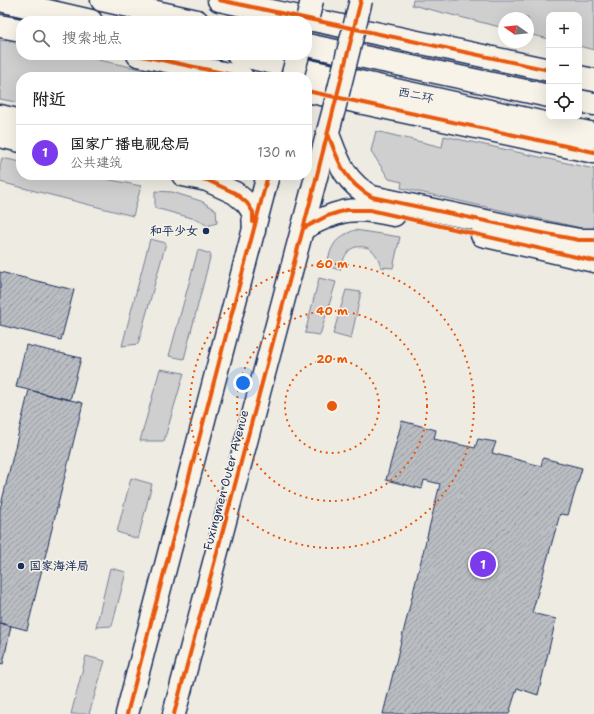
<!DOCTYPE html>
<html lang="zh">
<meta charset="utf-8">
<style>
body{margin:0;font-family:"Shantell Sans","LXGW WenKai TC",sans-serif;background:#f2f2f2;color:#222}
.controls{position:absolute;right:12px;top:12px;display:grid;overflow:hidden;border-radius:8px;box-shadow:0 4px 16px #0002}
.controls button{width:36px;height:36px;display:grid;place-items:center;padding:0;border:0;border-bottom:1px solid #e0e0e0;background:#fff;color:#222;font:20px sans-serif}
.compass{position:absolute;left:498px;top:12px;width:36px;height:36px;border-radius:50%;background:#fff;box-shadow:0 4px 16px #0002;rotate:284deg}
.you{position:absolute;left:243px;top:383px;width:14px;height:14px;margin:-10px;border:3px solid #fff;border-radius:50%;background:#1a73e8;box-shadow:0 0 0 6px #1a73e833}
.badge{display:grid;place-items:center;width:26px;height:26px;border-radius:50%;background:#7c3aed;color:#fff;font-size:13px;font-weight:700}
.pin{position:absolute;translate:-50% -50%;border:2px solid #fff;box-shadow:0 1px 4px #0006}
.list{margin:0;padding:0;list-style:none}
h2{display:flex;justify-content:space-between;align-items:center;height:52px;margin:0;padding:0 16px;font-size:17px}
h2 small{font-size:13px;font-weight:400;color:#767676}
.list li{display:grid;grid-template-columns:26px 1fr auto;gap:12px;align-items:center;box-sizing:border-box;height:56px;padding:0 16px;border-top:1px solid #e0e0e0}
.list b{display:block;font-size:15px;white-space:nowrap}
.list p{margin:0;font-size:13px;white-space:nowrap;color:#767676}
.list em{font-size:13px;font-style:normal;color:#767676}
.icon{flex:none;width:22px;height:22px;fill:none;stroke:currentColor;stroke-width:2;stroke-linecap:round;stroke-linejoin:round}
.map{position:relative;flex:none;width:594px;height:714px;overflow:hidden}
.search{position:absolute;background:#fff;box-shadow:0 4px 16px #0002;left:16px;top:16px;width:296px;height:44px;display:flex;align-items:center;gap:10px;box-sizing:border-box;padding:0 14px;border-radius:16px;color:#767676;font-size:15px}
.panel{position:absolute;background:#fff;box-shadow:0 4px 16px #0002;left:16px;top:72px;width:296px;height:108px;border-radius:16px}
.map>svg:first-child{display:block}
</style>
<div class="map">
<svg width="594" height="714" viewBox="0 0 594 714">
<defs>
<pattern id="building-hatch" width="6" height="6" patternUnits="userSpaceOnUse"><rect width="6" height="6" fill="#babdc2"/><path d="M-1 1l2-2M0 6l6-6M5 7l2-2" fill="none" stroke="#969aa1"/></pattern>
</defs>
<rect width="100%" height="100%" fill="#eeebe2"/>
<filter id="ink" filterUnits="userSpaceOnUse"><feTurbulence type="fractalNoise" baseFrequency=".025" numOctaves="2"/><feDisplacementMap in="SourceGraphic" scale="8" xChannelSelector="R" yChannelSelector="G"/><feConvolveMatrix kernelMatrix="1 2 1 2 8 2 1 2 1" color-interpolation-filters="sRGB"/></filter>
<g filter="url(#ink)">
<path fill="#cfcfcf" stroke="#757f96" d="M 413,0 L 594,0 L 594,50 L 579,46 L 579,15 L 549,15 L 549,39 L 528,34 L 528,18 L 504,18 L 504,28 L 412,5 Z
M 0,40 L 21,44 L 21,55 L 75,55 L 178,77 L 21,77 L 21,103 L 0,99 Z
M 376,131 L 442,147 L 444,136 L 594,169 L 594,229 L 590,230 L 401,188 L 402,182 L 389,179 L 371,151 Z
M 2,158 L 21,162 L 21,175 L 86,175 L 141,186 L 133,216 L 0,182 L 0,166 Z
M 155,191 L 172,192 L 201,201 L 216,210 L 217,223 L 207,226 L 199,220 L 155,208 Z
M 355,230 L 400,237 L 393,268 L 381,267 C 377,253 371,245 356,247 C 353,248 350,249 348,252 C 344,256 342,264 340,270 L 326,266 C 332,245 334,238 355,230 Z
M 150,239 L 166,243 L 138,344 L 122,346 Z
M 198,250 L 211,254 L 184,359 L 169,356 Z
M 319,278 L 336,282 L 320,335 L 305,333 Z
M 346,290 L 361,292 L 351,339 L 333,334 Z
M 160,369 L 184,373 L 164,441 L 140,441 Z
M 131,478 L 152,484 L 138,539 L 117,532 Z
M 110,568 L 126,572 L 112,626 L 96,627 Z
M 86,656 L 105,661 L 89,714 L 71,714 Z"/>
<path fill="url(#building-hatch)" stroke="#1b2f5e" d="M 0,272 L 74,290 L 61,340 L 0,325 Z
M 26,345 L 81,358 L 70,400 L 16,387 Z
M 29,390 L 83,403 L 27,630 L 0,623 L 0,509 Z
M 402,421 L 436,430 L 434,439 L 475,448 L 478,439 L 496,442 L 492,453 L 541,466 L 543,458 L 582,468 L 568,515 L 560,514 L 532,613 L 556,619 L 538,695 L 517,688 L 509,714 L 383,714 L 440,484 L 424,480 L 422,489 L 386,480 Z
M 0,623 L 11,626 L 3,664 L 0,663 Z"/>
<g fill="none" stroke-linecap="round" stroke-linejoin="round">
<g stroke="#1b2f5e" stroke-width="25">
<path id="major" d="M 219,0 L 549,70
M 0,26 L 21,30
M 138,55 L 242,77
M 579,77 L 594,80
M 307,91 L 594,152
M 0,116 L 21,121
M 328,134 C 339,163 344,181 372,197 L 542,233 L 579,240 L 594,240
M 0,136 L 21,141
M 183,175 L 207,180 L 235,193 L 247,203 L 253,212 L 254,231
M 304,228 C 340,209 353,206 394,215
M 482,235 L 594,261"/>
</g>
<g stroke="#1b2f5e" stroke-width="25">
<path id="highway" d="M 0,0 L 91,21
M 102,0 L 197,21
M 307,45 L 549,96
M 238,55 L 594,134
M 579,101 L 594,104
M 127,714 L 268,175
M 174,714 L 334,109"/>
</g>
<use href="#major" stroke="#f7f3e8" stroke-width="22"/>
<use href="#highway" stroke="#f7f3e8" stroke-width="22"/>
<g stroke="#1b2f5e" stroke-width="25" stroke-linecap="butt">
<path id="highway-bridge" d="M 307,21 L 312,0
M 292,77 L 298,55
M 334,109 L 361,0"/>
</g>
<use href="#highway-bridge" stroke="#f7f3e8" stroke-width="22"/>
<g stroke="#f7f3e8" stroke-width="6">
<path id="cycleway" d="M 219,0 L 549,70
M 138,55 L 242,77
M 307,91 L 594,152
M 328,134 C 339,163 344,181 372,197 L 542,233 L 579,240 L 594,240
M 183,175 L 207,180 L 235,193 L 247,203 L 253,212 L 253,222
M 304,228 L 327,216 L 346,210 L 370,210 L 594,261
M 127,714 L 268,175
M 174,714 L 312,195 L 361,0"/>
</g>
<use href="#cycleway" stroke="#e8590c" stroke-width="4"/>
</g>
</g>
<g fill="none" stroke="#e8590c" stroke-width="2" stroke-dasharray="2 4">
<circle cx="332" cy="406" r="47"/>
<circle cx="332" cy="406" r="95"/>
<circle cx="332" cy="406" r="142"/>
</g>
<g fill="#1b2f5e" stroke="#f7f3e8" stroke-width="1.5">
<circle cx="206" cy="231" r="4"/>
<circle cx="21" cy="566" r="4"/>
</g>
<g text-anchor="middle" stroke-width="3" stroke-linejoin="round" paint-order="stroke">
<g font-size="12" fill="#1b2f5e" stroke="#f7f3e8">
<text transform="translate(416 95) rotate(12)" y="4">西二环</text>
<text transform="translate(226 480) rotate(-75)" y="4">Fuxingmen Outer Avenue</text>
</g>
<g font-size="12" font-weight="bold" fill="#1b2f5e" stroke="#f7f3e8" text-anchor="end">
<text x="198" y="235">和平少女</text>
<text x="29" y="570" text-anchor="start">国家海洋局</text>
</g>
</g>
<circle cx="332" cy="406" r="6" fill="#e8590c" stroke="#f7f3e8" stroke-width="2"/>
<g font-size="12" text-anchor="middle" font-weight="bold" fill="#e8590c" stroke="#f7f3e8" stroke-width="3" stroke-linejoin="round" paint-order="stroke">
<text x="332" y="268">60 m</text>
<text x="332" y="315">40 m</text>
<text x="332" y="363">20 m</text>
</g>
</svg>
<div class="controls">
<button>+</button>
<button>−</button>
<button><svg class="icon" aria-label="locate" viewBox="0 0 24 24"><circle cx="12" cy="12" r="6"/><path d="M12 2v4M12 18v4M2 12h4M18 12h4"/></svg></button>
</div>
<svg class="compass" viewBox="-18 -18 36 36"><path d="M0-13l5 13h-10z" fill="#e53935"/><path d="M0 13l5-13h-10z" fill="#767676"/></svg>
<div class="you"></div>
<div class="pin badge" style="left:483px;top:564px">1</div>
<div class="search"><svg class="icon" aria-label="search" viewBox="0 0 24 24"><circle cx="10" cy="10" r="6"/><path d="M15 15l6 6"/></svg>搜索地点</div>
<section class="panel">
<h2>附近<small></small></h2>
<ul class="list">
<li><span class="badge">1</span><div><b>国家广播电视总局</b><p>公共建筑</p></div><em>130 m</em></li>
</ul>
</section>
</div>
